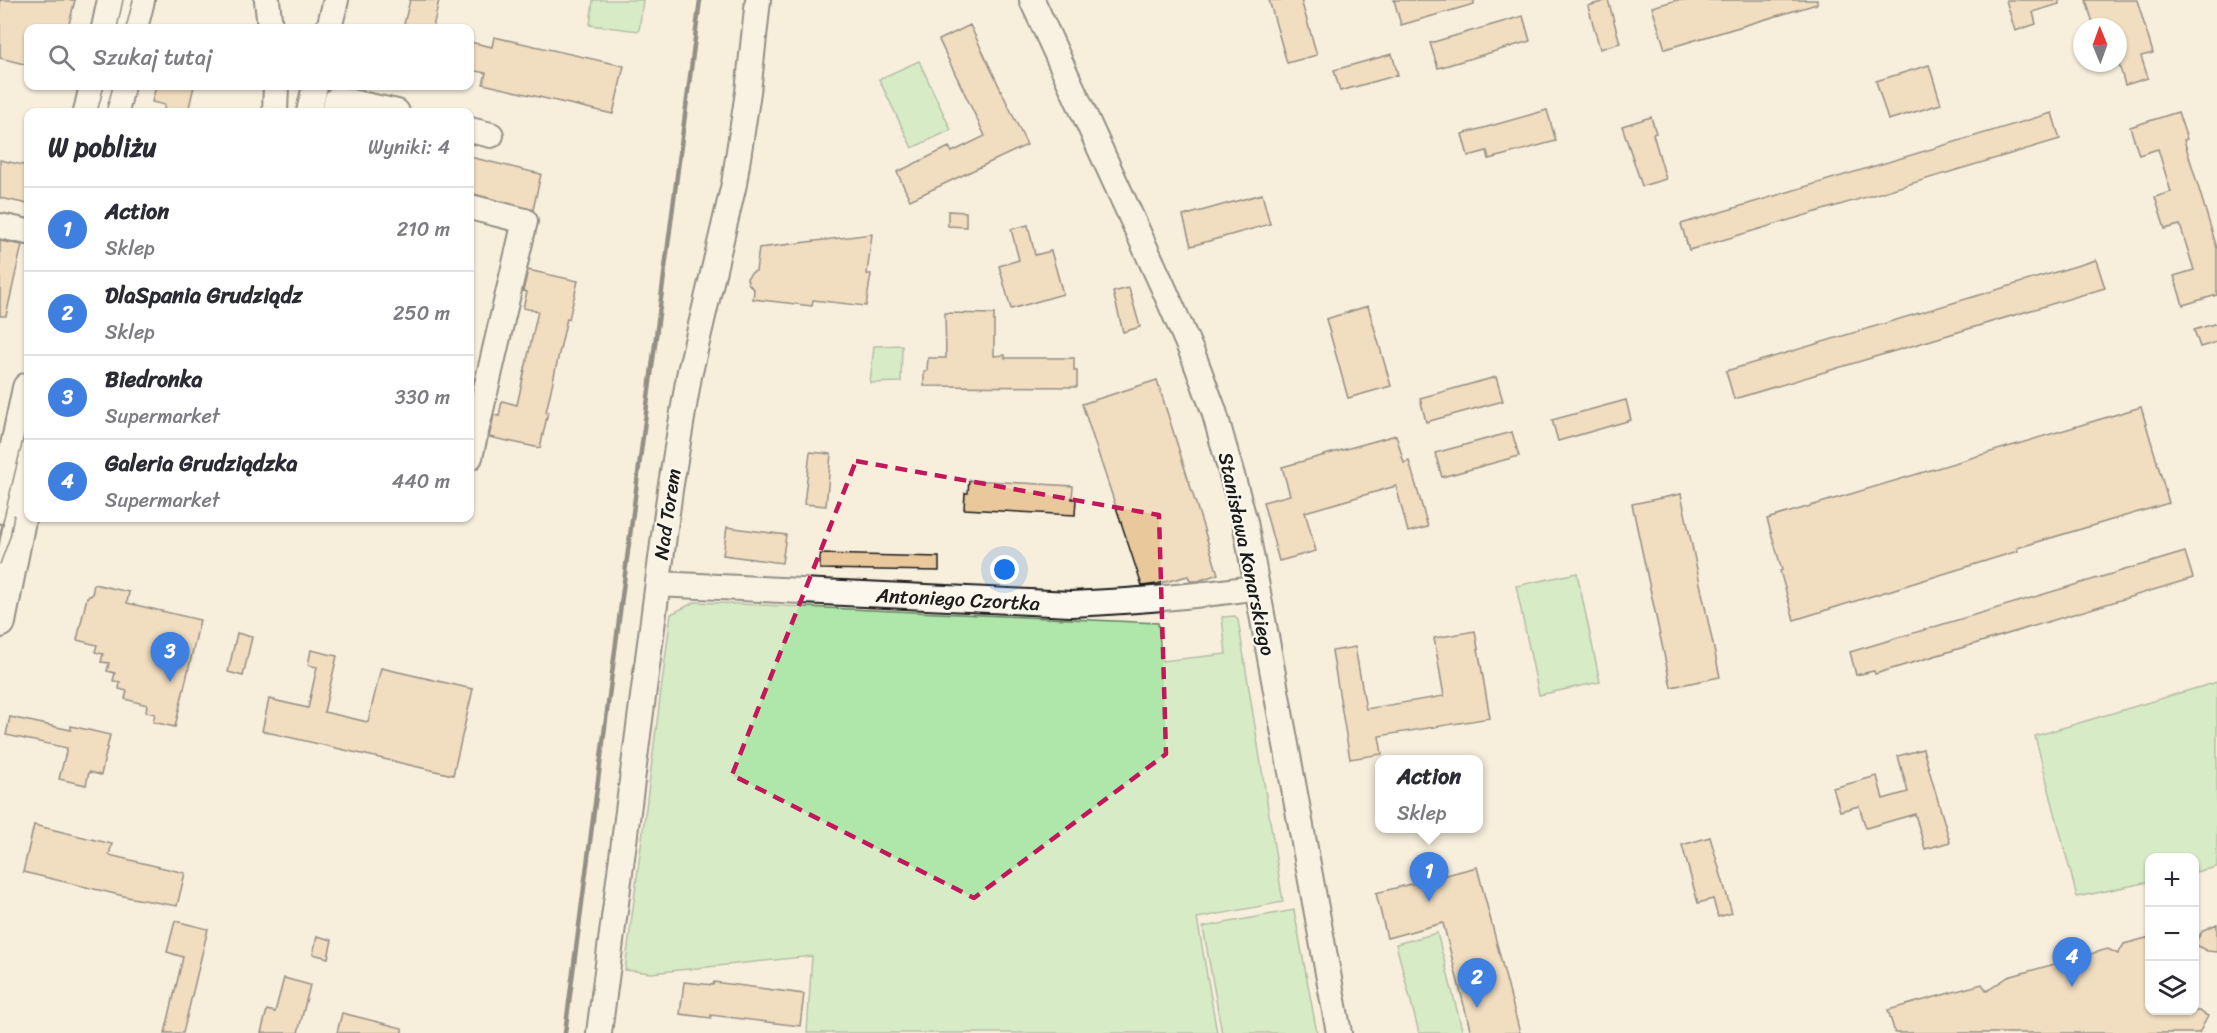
<!DOCTYPE html>
<html lang="pl">
<meta charset="utf-8">
<style>
body{margin:0;font-family:Sriracha,sans-serif;background:#f2f2f3;color:#2b2b33}
.controls{position:absolute;right:18px;bottom:18px;display:grid;overflow:hidden;border-radius:12px;box-shadow:0 2px 4px #0004}
.controls button{width:54px;height:54px;display:grid;place-items:center;padding:0;border:0;border-bottom:2px solid #e1e1e2;background:#fff;color:#2b2b33;font:30px sans-serif}
.compass{position:absolute;left:2073px;top:18px;width:54px;height:54px;border-radius:50%;background:#fff;box-shadow:0 2px 4px #0004;rotate:359deg}
.you{position:absolute;left:1005px;top:570px;width:21px;height:21px;margin:-15px;border:4px solid #fff;border-radius:50%;background:#1a73e8;box-shadow:0 0 0 9px #1a73e833}
.badge{display:grid;place-items:center;width:39px;height:39px;border-radius:50%;background:#0b8043;color:#fff;font-size:20px;font-weight:700}
.pin{position:absolute;translate:-50% -50px;filter:drop-shadow(0 2px 3px #0008)}
.pin::after{content:'';position:absolute;top:32px;width:21px;height:18px;background:inherit;clip-path:polygon(0 0,100% 0,50% 100%)}
.popup{position:absolute;left:1375px;top:755px;width:108px;height:78px;box-sizing:border-box;display:grid;place-content:center;border-radius:12px;background:#fff;filter:drop-shadow(0 2px 4px #0005);font-size:20px;white-space:nowrap;color:#7c7c81}
.popup b{font-size:22px;color:#2b2b33}
.popup::after{content:'';position:absolute;left:50%;top:100%;margin-left:-12px;border:12px solid transparent;border-top-color:#fff}
.list{margin:0;padding:0;list-style:none}
h2{display:flex;justify-content:space-between;align-items:center;height:78px;margin:0;padding:0 24px;font-size:26px}
h2 small{font-size:20px;font-weight:400;color:#7c7c81}
.list li{display:grid;grid-template-columns:39px 1fr auto;gap:18px;align-items:center;box-sizing:border-box;height:84px;padding:0 24px;border-top:2px solid #e1e1e2}
.list b{display:block;font-size:22px;white-space:nowrap}
.list p{margin:0;font-size:20px;white-space:nowrap;color:#7c7c81}
.list em{font-size:20px;font-style:normal;color:#7c7c81}
.icon{flex:none;width:33px;height:33px;fill:none;stroke:currentColor;stroke-width:2;stroke-linecap:round;stroke-linejoin:round}
.map{position:relative;flex:none;width:2217px;height:1033px;overflow:hidden}
.search{position:absolute;background:#fff;box-shadow:0 2px 4px #0004;left:24px;top:24px;width:450px;height:66px;display:flex;align-items:center;gap:15px;box-sizing:border-box;padding:0 21px;border-radius:12px;color:#7c7c81;font-size:22px}
.panel{position:absolute;background:#fff;box-shadow:0 2px 4px #0004;left:24px;top:108px;width:450px;height:414px;border-radius:12px}
.map>svg:first-child{display:block}
</style>
<div class="map">
<svg width="2217" height="1033" viewBox="0 0 2217 1033">
<rect width="100%" height="100%" fill="#f7eedc"/>
<filter id="ink" filterUnits="userSpaceOnUse"><feTurbulence type="fractalNoise" baseFrequency=".0167" numOctaves="2"/><feDisplacementMap in="SourceGraphic" scale="12" xChannelSelector="R" yChannelSelector="G"/><feConvolveMatrix kernelMatrix="1 2 1 2 8 2 1 2 1" color-interpolation-filters="sRGB"/></filter>
<g filter="url(#ink)">
<path fill="#afe7ab" stroke="#668264" stroke-width="1.5" d="M 593,0 L 643,0 L 639,31 L 590,25 Z
M 919,61 L 951,130 L 912,148 L 879,79 Z
M 902,345 L 901,382 L 870,383 L 874,346 Z
M 1577,573 L 1600,682 L 1539,695 L 1516,586 Z
M 695,602 L 1158,623 L 1162,661 L 1226,654 L 1222,617 L 1235,616 L 1238,620 L 1283,902 L 1197,918 L 1217,1033 L 807,1033 L 812,956 L 651,973 L 625,970 L 671,614 Z
M 2217,682 L 2217,867 L 2195,872 L 2194,858 L 2150,858 L 2149,882 L 2077,897 L 2035,736 Z
M 1294,910 L 1317,1033 L 1222,1033 L 1203,927 Z
M 1437,933 L 1463,1033 L 1419,1033 L 1396,944 Z"/>
<path fill="#e9c89b" stroke="#1c1c1c" stroke-width="1.5" d="M 0,0 L 75,0 L 68,28 L 28,28 L 28,65 L 0,58 Z
M 410,0 L 439,0 L 433,28 L 403,28 Z
M 1269,0 L 1301,0 L 1317,55 L 1287,63 Z
M 1394,0 L 1474,0 L 1474,4 L 1401,25 Z
M 1608,0 L 1620,43 L 1600,49 L 1588,6 Z
M 1677,0 L 1817,0 L 1817,4 L 1665,49 L 1652,7 Z
M 2006,0 L 2059,0 L 2059,4 L 2033,12 L 2036,24 L 2015,31 Z
M 2086,0 L 2137,0 L 2153,53 L 2141,56 L 2148,78 L 2125,85 L 2118,61 L 2118,27 L 2094,27 Z
M 1523,16 L 1530,41 L 1438,68 L 1430,43 Z
M 970,25 L 1027,145 L 910,200 L 897,172 L 949,147 L 952,152 L 985,136 L 939,40 Z
M 494,37 L 624,66 L 613,114 L 483,84 L 486,73 L 470,70 L 470,42 L 492,47 Z
M 1392,54 L 1398,75 L 1340,91 L 1334,70 Z
M 1929,65 L 1941,104 L 1888,120 L 1876,81 Z
M 156,86 L 194,86 L 188,112 L 163,112 L 165,105 L 152,102 Z
M 1547,110 L 1556,141 L 1489,159 L 1487,151 L 1468,156 L 1462,134 Z
M 2178,112 L 2187,139 L 2184,140 L 2217,248 L 2217,295 L 2183,305 L 2174,276 L 2194,270 L 2180,225 L 2165,229 L 2155,197 L 2171,192 L 2158,149 L 2139,155 L 2130,127 Z
M 2052,113 L 2060,139 L 1689,250 L 1681,224 Z
M 1651,117 L 1656,133 L 1653,134 L 1666,179 L 1642,186 L 1622,126 Z
M 470,157 L 541,174 L 533,210 L 470,193 Z
M 0,160 L 28,166 L 28,204 L 0,198 Z
M 1262,194 L 1270,224 L 1191,246 L 1183,216 Z
M 948,211 L 966,212 L 966,227 L 948,226 Z
M 1028,225 L 1035,255 L 1051,251 L 1063,294 L 1011,309 L 999,266 L 1019,260 L 1011,229 Z
M 872,234 L 867,274 L 871,274 L 866,306 L 813,300 L 812,306 L 753,299 L 754,290 L 748,283 L 747,278 L 751,273 L 756,271 L 759,248 Z
M 0,241 L 22,245 L 6,316 L 0,316 Z
M 2096,260 L 2105,288 L 1734,399 L 1726,371 Z
M 528,270 L 578,281 L 569,319 L 567,318 L 546,412 L 548,412 L 540,448 L 489,437 L 494,415 L 499,416 L 502,401 L 517,405 L 538,311 L 523,308 L 527,292 L 523,291 Z
M 1129,288 L 1140,327 L 1123,332 L 1113,292 Z
M 1368,306 L 1391,386 L 1348,398 L 1326,319 Z
M 945,313 L 994,314 L 994,356 L 1005,355 L 1005,358 L 1074,358 L 1074,371 L 1077,371 L 1077,387 L 924,386 L 924,371 L 927,371 L 928,358 L 946,358 Z
M 2217,323 L 2217,342 L 2200,347 L 2194,330 Z
M 1496,377 L 1503,401 L 1426,422 L 1420,398 Z
M 1157,380 L 1218,574 L 1198,581 L 1190,581 L 1188,576 L 1157,584 L 1142,586 L 1082,404 Z
M 1626,400 L 1631,420 L 1558,441 L 1552,420 Z
M 2141,407 L 2169,503 L 2017,548 L 2018,551 L 1794,620 L 1780,571 L 1782,570 L 1767,519 Z
M 1512,432 L 1519,456 L 1442,477 L 1435,453 Z
M 1396,435 L 1404,463 L 1409,461 L 1428,527 L 1408,532 L 1396,486 L 1305,512 L 1316,551 L 1279,561 L 1263,502 L 1290,495 L 1282,467 Z
M 810,452 L 831,454 L 826,506 L 804,504 Z
M 969,480 L 1073,486 L 1072,499 L 1076,499 L 1075,515 L 964,509 L 965,493 L 968,493 Z
M 1681,494 L 1720,677 L 1671,687 L 1632,504 Z
M 727,527 L 786,535 L 782,563 L 723,555 Z
M 2185,552 L 2193,578 L 1875,674 L 1874,671 L 1856,675 L 1850,652 Z
M 820,554 L 939,557 L 939,571 L 820,569 Z
M 94,584 L 129,592 L 127,603 L 200,620 L 175,727 L 153,722 L 155,714 L 146,712 L 147,705 L 125,699 L 127,691 L 119,689 L 120,682 L 113,681 L 115,673 L 107,671 L 109,663 L 101,662 L 103,654 L 95,652 L 97,645 L 77,640 L 87,597 L 92,595 Z
M 1475,631 L 1490,718 L 1379,736 L 1382,754 L 1350,759 L 1332,651 L 1355,647 L 1366,709 L 1444,696 L 1434,638 Z
M 237,633 L 252,637 L 243,676 L 228,672 Z
M 311,650 L 337,656 L 324,712 L 368,722 L 381,668 L 473,689 L 453,775 L 262,731 L 269,699 L 308,708 L 317,667 L 308,665 Z
M 10,717 L 71,730 L 71,726 L 110,735 L 101,775 L 89,772 L 86,785 L 59,779 L 67,748 L 6,735 Z
M 1923,749 L 1950,842 L 1925,849 L 1915,814 L 1866,828 L 1859,806 L 1840,811 L 1833,788 L 1877,776 L 1883,799 L 1908,792 L 1898,756 Z
M 34,825 L 112,844 L 109,855 L 185,873 L 177,906 L 132,898 L 23,872 Z
M 1710,837 L 1732,913 L 1718,917 L 1713,899 L 1698,903 L 1682,845 Z
M 1477,867 L 1520,1033 L 1471,1033 L 1443,923 L 1387,938 L 1376,893 Z
M 175,921 L 208,929 L 183,1033 L 165,1033 L 183,957 L 167,952 Z
M 2217,924 L 2217,952 L 2207,951 L 2194,944 L 2203,930 Z
M 317,936 L 332,940 L 328,958 L 313,954 Z
M 2150,937 L 2150,1011 L 2199,1011 L 2208,1016 L 2199,1033 L 1895,1033 L 1888,1010 L 1982,984 L 1987,991 L 2008,977 L 2108,949 L 2118,954 L 2124,944 Z
M 284,978 L 310,985 L 298,1033 L 261,1033 L 267,1010 L 275,1012 Z
M 684,982 L 713,985 L 714,982 L 804,994 L 800,1026 L 711,1015 L 711,1018 L 680,1014 Z
M 342,1013 L 402,1028 L 402,1033 L 337,1033 Z"/>
<g fill="none" stroke-linecap="round" stroke-linejoin="round">
<g stroke="#1c1c1c" stroke-width="28">
<path id="minor" d="M 267,0 L 270,28
M 1032,0 L 1164,289 L 1195,360 L 1214,411 L 1245,522 L 1339,1033
M 329,28 L 336,0
M 275,112 L 276,86
M 309,112 L 315,86
M 334,112 L 337,99 L 397,112
M 470,130 L 491,135
M 470,207 L 525,221 L 470,457
M 0,226 L 28,232
M 658,584 L 1071,604 C 1133,601 1196,597 1257,587
M 599,1033 L 670,490 L 689,376 L 734,184 L 748,92 L 758,0"/>
</g>
<g stroke="#1c1c1c" stroke-width="34">
<path id="major" d="M 107,28 L 113,0
M 132,28 L 139,0
M 89,112 L 95,86
M 113,112 L 119,86
M 3,508 L 28,388
M 0,622 L 28,479"/>
</g>
<use href="#minor" stroke="#fbf7ec" stroke-width="24"/>
<use href="#major" stroke="#fbf7ec" stroke-width="30"/>
<path stroke="#1c1c1c" stroke-width="1.5" d="M 117,28 L 123,0
M 126,28 L 133,0
M 97,112 L 104,86
M 106,112 L 113,86
M 0,534 L 28,419
M 0,564 L 10,537 L 14,515"/>
<path stroke="#1c1c1c" stroke-width="4.5" d="M 565,1033 L 700,0"/>
</g>
</g>
<path d="M0 0H2217V1033H0ZM 856,461 L 1159,515 L 1166,754 L 974,898 L 732,775 Z" fill="#f7eedc" fill-opacity=".55" fill-rule="evenodd"/>
<path fill="none" stroke="#c2185b" stroke-width="4.5" stroke-dasharray="12 8" stroke-linejoin="round" d="M 856,461 L 1159,515 L 1166,754 L 974,898 L 732,775 Z"/>
<g text-anchor="middle" stroke-width="4.5" stroke-linejoin="round" paint-order="stroke">
<g font-size="20" fill="#1c1c1c" stroke="#fbf7ec">
<text transform="translate(667 514) rotate(-82)" y="7">Nad Torem</text>
<text transform="translate(1247 554) rotate(78)" y="7">Stanisława Konarskiego</text>
<text transform="translate(958 599) rotate(3)" y="7">Antoniego Czortka</text>
</g>
</g>
</svg>
<div class="controls">
<button>+</button>
<button>−</button>
<button><svg class="icon" aria-label="layers" viewBox="0 0 24 24"><path d="M12 4l9 5-9 5-9-5zM3 14l9 5 9-5"/></svg></button>
</div>
<svg class="compass" viewBox="-18 -18 36 36"><path d="M0-13l5 13h-10z" fill="#e53935"/><path d="M0 13l5-13h-10z" fill="#7c7c81"/></svg>
<div class="you"></div>
<div class="pin badge" style="left:1429px;top:902px;background:#3f7fe0">1</div>
<div class="popup"><b>Action</b>Sklep</div>
<div class="pin badge" style="left:1477px;top:1008px;background:#3f7fe0">2</div>
<div class="pin badge" style="left:170px;top:682px;background:#3f7fe0">3</div>
<div class="pin badge" style="left:2072px;top:987px;background:#3f7fe0">4</div>
<div class="search"><svg class="icon" aria-label="search" viewBox="0 0 24 24"><circle cx="10" cy="10" r="6"/><path d="M15 15l6 6"/></svg>Szukaj tutaj</div>
<section class="panel">
<h2>W pobliżu<small>Wyniki: 4</small></h2>
<ul class="list">
<li><span class="badge" style="background:#3f7fe0">1</span><div><b>Action</b><p>Sklep</p></div><em>210 m</em></li>
<li><span class="badge" style="background:#3f7fe0">2</span><div><b>DlaSpania Grudziądz</b><p>Sklep</p></div><em>250 m</em></li>
<li><span class="badge" style="background:#3f7fe0">3</span><div><b>Biedronka</b><p>Supermarket</p></div><em>330 m</em></li>
<li><span class="badge" style="background:#3f7fe0">4</span><div><b>Galeria Grudziądzka</b><p>Supermarket</p></div><em>440 m</em></li>
</ul>
</section>
</div>
